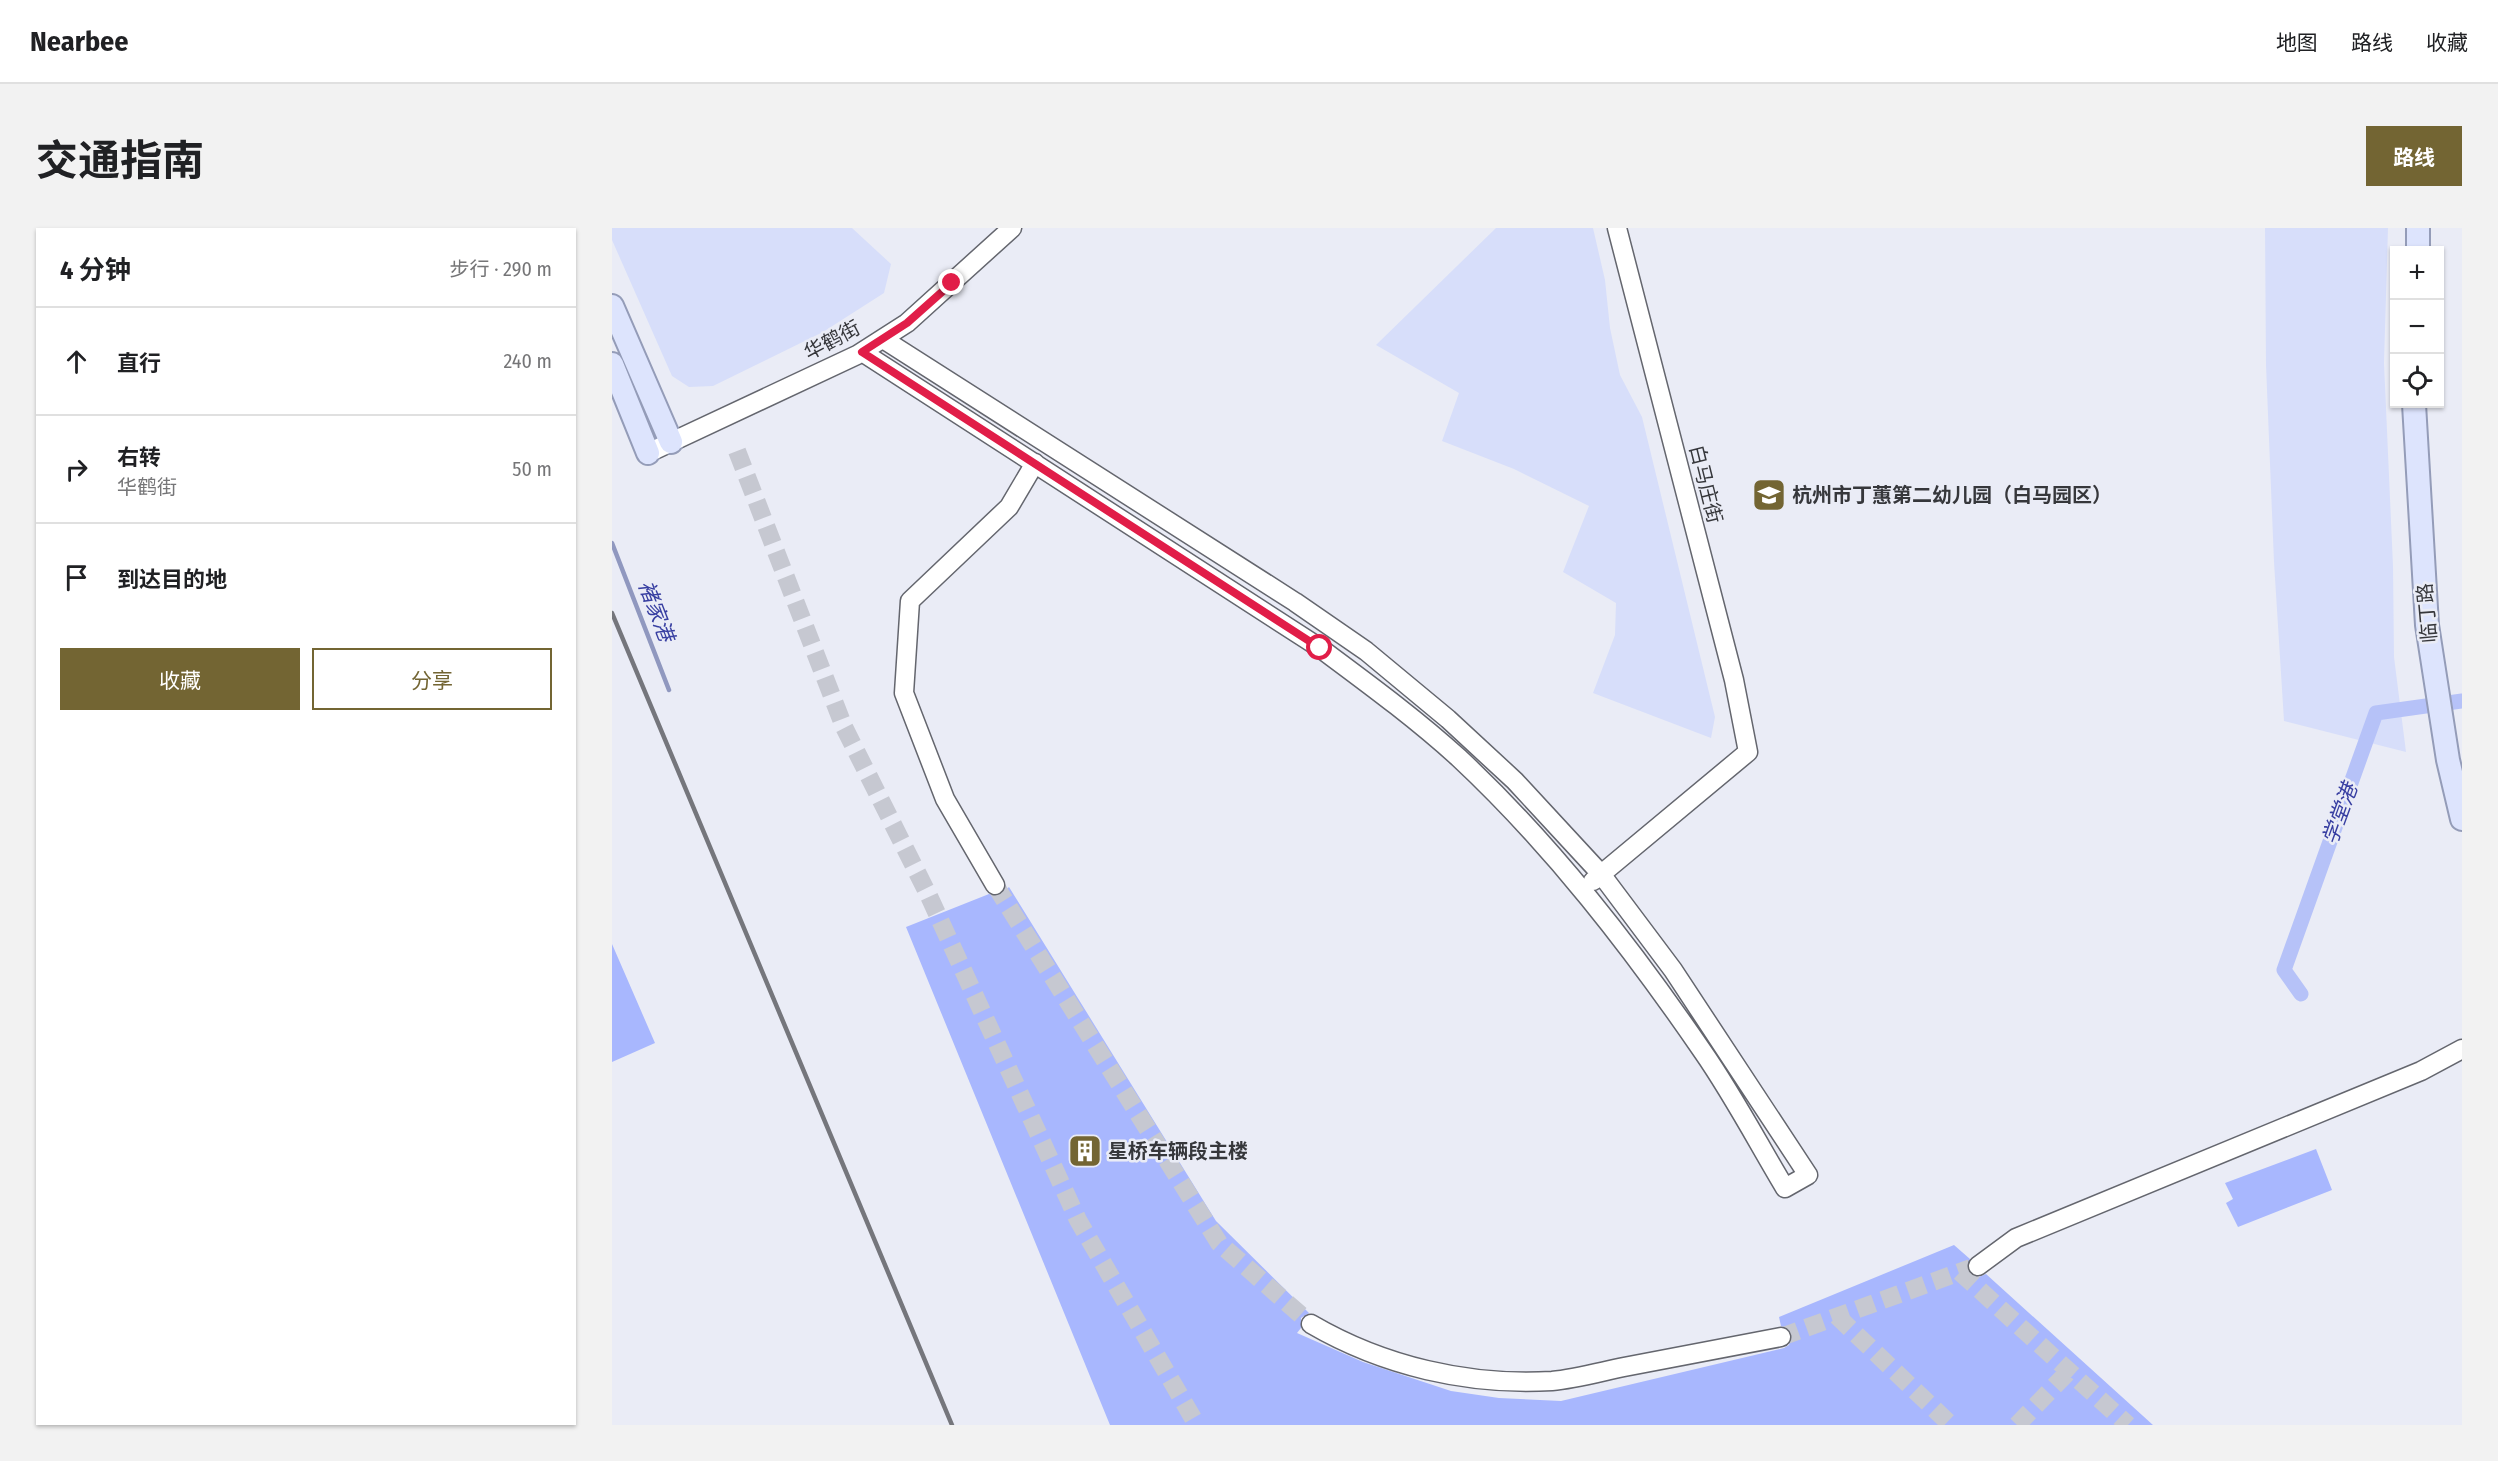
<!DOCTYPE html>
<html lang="zh">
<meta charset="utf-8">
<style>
body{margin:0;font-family:"Fira Sans Condensed","Noto Sans SC",sans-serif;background:#f2f2f2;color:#202124}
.controls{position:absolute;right:18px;top:18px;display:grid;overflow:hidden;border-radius:0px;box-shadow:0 2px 4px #0004}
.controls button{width:54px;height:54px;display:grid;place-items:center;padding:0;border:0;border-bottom:2px solid #e0e0e0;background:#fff;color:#202124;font:30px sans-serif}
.stop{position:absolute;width:18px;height:18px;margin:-14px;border:4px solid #e11d48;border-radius:50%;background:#fff}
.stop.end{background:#e11d48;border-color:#fff;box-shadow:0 2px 6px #0008}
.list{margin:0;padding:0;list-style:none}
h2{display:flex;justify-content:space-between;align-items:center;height:78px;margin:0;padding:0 24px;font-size:26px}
h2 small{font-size:20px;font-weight:400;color:#757577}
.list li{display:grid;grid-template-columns:39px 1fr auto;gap:18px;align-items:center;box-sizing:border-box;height:108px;padding:0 24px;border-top:2px solid #e0e0e0}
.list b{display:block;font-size:22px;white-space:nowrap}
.list p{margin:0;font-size:20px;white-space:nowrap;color:#757577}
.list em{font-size:20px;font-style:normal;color:#757577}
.actions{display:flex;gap:12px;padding:18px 24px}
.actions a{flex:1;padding:14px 0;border:2px solid #736533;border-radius:0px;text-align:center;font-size:21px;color:#736533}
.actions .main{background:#736533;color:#fff}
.icon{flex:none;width:33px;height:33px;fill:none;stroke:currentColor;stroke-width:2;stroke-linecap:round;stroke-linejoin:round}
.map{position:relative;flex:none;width:1850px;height:1197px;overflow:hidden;border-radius:0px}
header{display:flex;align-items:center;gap:36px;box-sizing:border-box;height:84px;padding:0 30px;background:#fff;border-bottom:2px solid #e0e0e0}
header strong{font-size:28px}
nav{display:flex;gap:33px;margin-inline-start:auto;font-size:21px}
.intro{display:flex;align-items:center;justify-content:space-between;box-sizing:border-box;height:144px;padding:0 36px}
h1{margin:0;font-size:42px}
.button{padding:15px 27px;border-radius:0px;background:#736533;color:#fff;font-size:21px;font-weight:700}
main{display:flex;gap:36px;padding:0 36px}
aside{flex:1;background:#fff;border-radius:0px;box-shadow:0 2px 4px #0004}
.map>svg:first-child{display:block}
</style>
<header>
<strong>Nearbee</strong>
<nav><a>地图</a><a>路线</a><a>收藏</a></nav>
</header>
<div class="intro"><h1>交通指南</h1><a class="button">路线</a></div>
<main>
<aside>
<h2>4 分钟<small>步行 · 290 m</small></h2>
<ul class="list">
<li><svg class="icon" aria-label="ahead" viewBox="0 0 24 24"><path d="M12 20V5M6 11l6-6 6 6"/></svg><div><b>直行</b></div><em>240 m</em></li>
<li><svg class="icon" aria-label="right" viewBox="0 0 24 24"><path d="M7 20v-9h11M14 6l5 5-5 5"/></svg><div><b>右转</b><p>华鹤街</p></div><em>50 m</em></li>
<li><svg class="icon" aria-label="arrive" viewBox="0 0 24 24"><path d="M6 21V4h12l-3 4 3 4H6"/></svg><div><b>到达目的地</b></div></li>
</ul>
<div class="actions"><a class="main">收藏</a><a>分享</a></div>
</aside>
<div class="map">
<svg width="1850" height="1197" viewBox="0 0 1850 1197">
<rect width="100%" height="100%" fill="#eaecf6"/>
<path fill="#d7defa" d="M 0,0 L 240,0 L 279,36 L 272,65 L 211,104 L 101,158 L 77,159 L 60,148 L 0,12 Z
M 884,0 L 981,0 L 993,52 L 998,100 L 1008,147 L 1030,189 L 1103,489 L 1099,510 L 981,465 L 1003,407 L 1004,375 L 951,344 L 977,278 L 902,241 L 830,213 L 847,165 L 764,117 Z
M 1653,0 L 1776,0 L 1772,135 L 1781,338 L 1782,429 L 1794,524 L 1672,493 L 1662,334 L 1654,137 Z"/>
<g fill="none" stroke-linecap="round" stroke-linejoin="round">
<path stroke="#9098bf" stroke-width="4.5" d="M 0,315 L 57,462"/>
<path stroke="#b6c2f8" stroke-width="15" d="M 1689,766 L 1672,742 L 1764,485 L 1850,473"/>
</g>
<path fill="#a8b7fe" d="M 397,659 L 604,993 L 697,1085 L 689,1090 L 689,1100 L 685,1105 L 751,1134 L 839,1163 L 887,1170 L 949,1173 L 1172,1120 L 1177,1117 L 1180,1107 L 1177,1101 L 1169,1098 L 1167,1089 L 1342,1017 L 1358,1031 L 1355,1039 L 1357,1045 L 1367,1049 L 1374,1046 L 1541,1197 L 498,1197 L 294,699 L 377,666 L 388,667 Z
M 0,716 L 43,815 L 0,834 Z
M 1704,921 L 1720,962 L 1626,999 L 1614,975 L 1621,971 L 1613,955 Z"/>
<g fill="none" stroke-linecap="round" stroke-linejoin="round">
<path stroke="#c6c8d1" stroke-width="18" stroke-dasharray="18 9" stroke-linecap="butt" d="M 125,223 L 232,499 L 316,666 L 466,992 L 585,1197
M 383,657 L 607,1015 L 699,1096
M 1348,1044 L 1516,1197
M 1225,1088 L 1339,1197
M 1169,1109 L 1359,1040
M 1405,1197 L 1457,1143"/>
<g stroke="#64666e" stroke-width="21">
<path id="minor" d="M 250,124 L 708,420 C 755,455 803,490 847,530 C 940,617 1019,719 1091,824 C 1121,867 1146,915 1173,960 L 1196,947 L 1061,742 L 989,646 L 903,553 L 836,491 L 754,423 L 683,374 L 271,111
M 36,225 L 245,127 L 295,95 L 400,0
M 981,653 L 1136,524 L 1122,452 L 1005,0
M 383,657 L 333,571 L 292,465 L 298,373 L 397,279 L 423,235
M 1366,1038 L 1404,1010 L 1809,843 L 1850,821
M 699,1096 C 771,1138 856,1158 940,1153 C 963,1151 988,1144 1012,1139 C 1064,1129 1116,1119 1169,1109"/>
</g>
<g stroke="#949cb8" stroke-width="26">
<path id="major" d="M 1806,22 L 1806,0
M 0,78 L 59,214
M 0,136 L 36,225
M 1802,176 L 1815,397 L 1836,532 L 1850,591"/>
</g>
<use href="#minor" stroke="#fff" stroke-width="18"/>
<use href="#major" stroke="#dde4fd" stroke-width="22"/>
<path stroke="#75767c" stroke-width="4.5" d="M 0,385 L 340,1197"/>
</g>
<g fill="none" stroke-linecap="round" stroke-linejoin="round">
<path stroke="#e11d48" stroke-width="8" d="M 340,55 L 295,95 L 250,124 L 708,420"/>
</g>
<defs>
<g id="school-square" transform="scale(1.725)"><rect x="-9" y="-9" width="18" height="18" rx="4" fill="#736533" stroke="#eaecf6"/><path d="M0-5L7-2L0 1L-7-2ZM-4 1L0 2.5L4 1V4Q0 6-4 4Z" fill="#fff"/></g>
<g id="building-square" transform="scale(1.725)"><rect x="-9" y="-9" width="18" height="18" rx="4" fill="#736533" stroke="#eaecf6"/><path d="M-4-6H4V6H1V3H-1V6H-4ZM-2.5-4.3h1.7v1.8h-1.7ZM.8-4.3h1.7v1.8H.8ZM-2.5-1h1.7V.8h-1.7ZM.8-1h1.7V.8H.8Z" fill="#fff"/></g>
</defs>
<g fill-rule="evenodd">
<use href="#school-square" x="1157" y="267"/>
<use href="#building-square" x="473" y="923"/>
</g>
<g text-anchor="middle" stroke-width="5" stroke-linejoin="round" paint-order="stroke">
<g font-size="20" fill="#36373b" stroke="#eaecf6">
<text transform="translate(220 112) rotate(-28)" y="7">华鹤街</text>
<text transform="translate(1094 256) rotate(76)" y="7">白马庄街</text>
<text transform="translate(1815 385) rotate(-95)" y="7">临丁路</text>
</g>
<g font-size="20" font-weight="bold" fill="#36373b" stroke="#eaecf6" text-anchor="start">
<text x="1180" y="274">杭州市丁蕙第二幼儿园（白马园区）</text>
<text x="496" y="930">星桥车辆段主楼</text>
</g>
<g font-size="21" font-style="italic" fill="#373ea1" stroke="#eaecf6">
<text transform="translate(44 383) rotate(69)" y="7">褚家港</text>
<text transform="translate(1728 586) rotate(-70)" y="7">学堂港</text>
</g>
</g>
</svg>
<div class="controls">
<button>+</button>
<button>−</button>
<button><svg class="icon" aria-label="locate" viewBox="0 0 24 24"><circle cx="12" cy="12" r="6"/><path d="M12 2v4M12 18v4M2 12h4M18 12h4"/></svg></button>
</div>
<div class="stop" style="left:708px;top:420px"></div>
<div class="stop end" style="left:340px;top:55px"></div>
</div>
</main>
